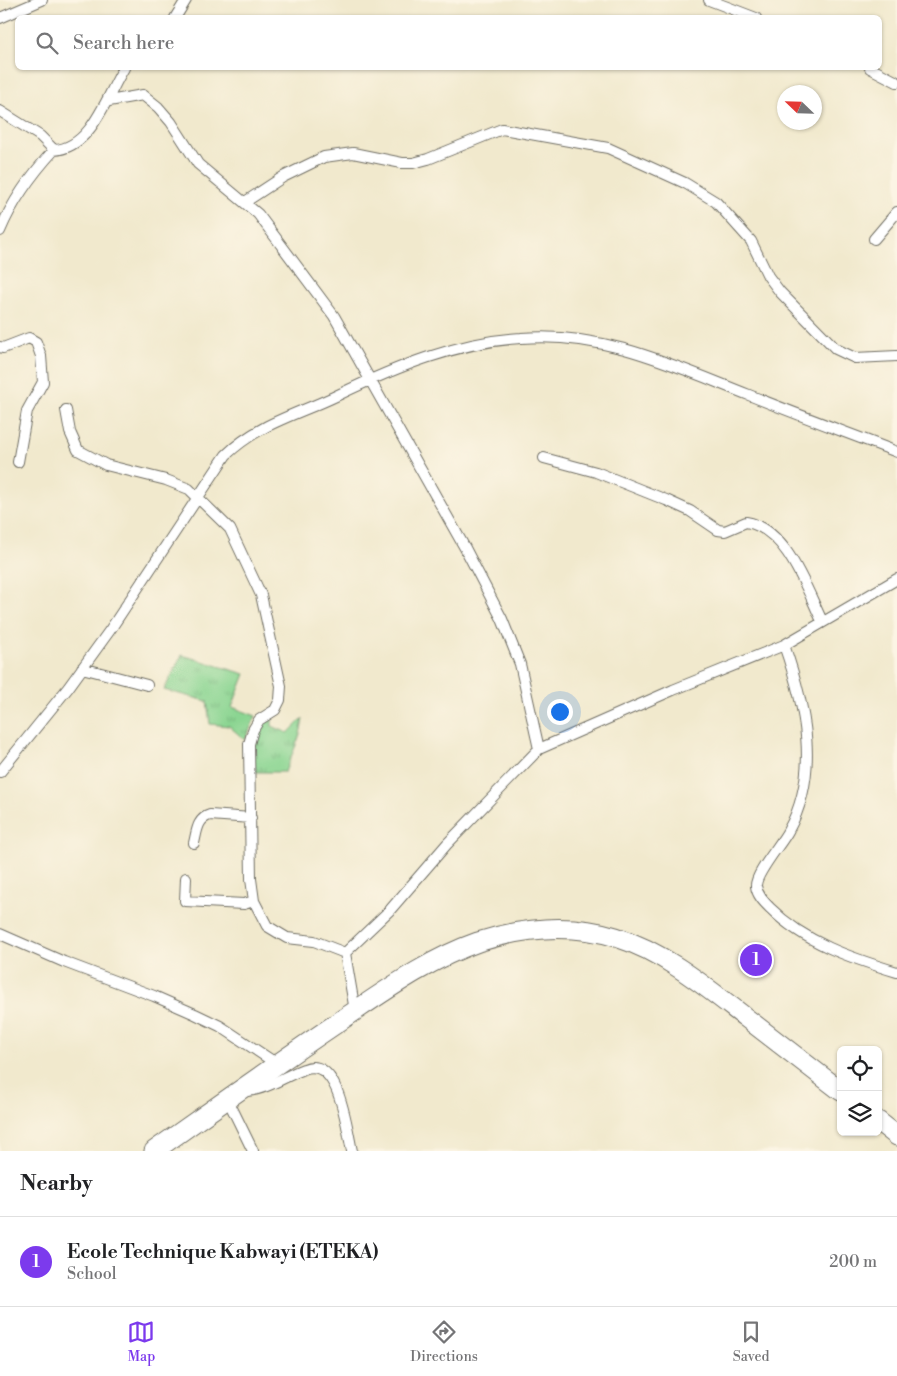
<!DOCTYPE html>
<style>
body{margin:0;font-family:"Libre Bodoni",serif;background:#f2f2f2;color:#202124}
.controls{position:absolute;right:15px;bottom:15px;display:grid;overflow:hidden;border-radius:8px;box-shadow:0 1px 4px #0004}
.controls button{width:45px;height:45px;display:grid;place-items:center;padding:0;border:0;border-bottom:1px solid #e0e0e0;background:#fff;color:#202124;font:25px sans-serif}
.compass{position:absolute;left:777px;top:85px;width:45px;height:45px;border-radius:50%;background:#fff;box-shadow:0 1px 4px #0004;rotate:293deg}
.you{position:absolute;left:559px;top:711px;width:18px;height:18px;margin:-12px;border:4px solid #fff;border-radius:50%;background:#1a73e8;box-shadow:0 0 0 8px #1a73e833}
.badge{display:grid;place-items:center;width:32px;height:32px;border-radius:50%;background:#7c3aed;color:#fff;font-size:16px;font-weight:700}
.pin{position:absolute;translate:-50% -50%;border:2px solid #fff;box-shadow:0 1px 5px #0006}
.list{margin:0;padding:0;list-style:none}
h2{display:flex;justify-content:space-between;align-items:center;height:65px;margin:0;padding:0 20px;font-size:21px}
h2 small{font-size:16px;font-weight:400;color:#757577}
.list li{display:grid;grid-template-columns:32px 1fr auto;gap:15px;align-items:center;box-sizing:border-box;height:90px;padding:0 20px;border-top:1px solid #e0e0e0}
.list b{display:block;font-size:19px;white-space:nowrap}
.list p{margin:0;font-size:16px;white-space:nowrap;color:#757577}
.list em{font-size:16px;font-style:normal;color:#757577}
.icon{flex:none;width:28px;height:28px;fill:none;stroke:currentColor;stroke-width:2;stroke-linecap:round;stroke-linejoin:round}
.map{position:relative;flex:none;width:897px;height:1151px;overflow:hidden}
.search{position:absolute;background:#fff;box-shadow:0 1px 4px #0004;left:15px;right:15px;top:15px;height:55px;display:flex;align-items:center;gap:12px;box-sizing:border-box;padding:0 18px;border-radius:8px;color:#757577;font-size:19px}
.sheet{height:155px;background:#fff}
nav{display:flex;justify-content:space-around;align-items:center;box-sizing:border-box;height:70px;border-top:1px solid #e0e0e0;background:#fff;font-size:14px;color:#757577}
nav a{display:grid;justify-items:center;gap:2px}
nav .on{color:#7c3aed}
.map>svg:first-child{display:block}
</style>
<div class="map">
<svg width="897" height="1151" viewBox="0 0 897 1151">
<defs>
<pattern id="grass-tufts" width="24" height="20" patternUnits="userSpaceOnUse" patternTransform="scale(1.25)"><rect width="24" height="20" fill="#8bd592"/><path d="M3 7l-1-3M5 7V3M7 7l1-3M15 17l-1-3M17 17v-4M19 17l1-3" fill="none" stroke="#78b77e"/></pattern>
</defs>
<rect width="100%" height="100%" fill="#fcf5e5"/>
<filter id="ink" filterUnits="userSpaceOnUse"><feTurbulence type="fractalNoise" baseFrequency=".02" numOctaves="2"/><feDisplacementMap in="SourceGraphic" scale="10" xChannelSelector="R" yChannelSelector="G"/><feConvolveMatrix kernelMatrix="1 2 1 2 8 2 1 2 1" color-interpolation-filters="sRGB"/></filter>
<filter id="wash" filterUnits="userSpaceOnUse"><feTurbulence type="fractalNoise" baseFrequency=".0096" numOctaves="4" result="noise"/><feDisplacementMap in="SourceGraphic" scale="20" xChannelSelector="R" yChannelSelector="G"/><feGaussianBlur stdDeviation="1.12" result="paint"/><feColorMatrix in="noise" values="0 0 0 0 0 0 0 0 0 0 0 0 0 0 0 0 0 1.4 0 .05"/><feComposite in="paint" operator="in"/></filter>
<g filter="url(#wash)">
<rect width="100%" height="100%" fill="#f1e9cd"/>
<path fill="url(#grass-tufts)" stroke="#5b805e" d="M 182,655 L 245,674 L 232,707 L 256,716 L 245,740 L 229,726 L 210,724 L 207,701 L 164,690 Z
M 272,718 L 272,726 L 288,733 L 303,718 C 301,739 292,752 285,772 L 255,772 C 252,744 248,735 272,718 Z"/>
</g>
<g filter="url(#ink)">
<g fill="none" stroke-linecap="round" stroke-linejoin="round">
<g stroke="#706e64" stroke-width="12">
<path id="street" d="M 709,0 L 756,18
M 0,18 L 42,0
M 175,18 L 186,0
M 870,68 L 897,82
M 109,101 L 143,95 L 158,107 L 171,122 L 198,164 L 258,214 L 334,316 L 465,548 L 502,619 L 520,664 L 539,749
M 0,111 L 40,136 L 54,150
M 245,202 L 283,177 L 324,157 L 353,153 L 402,163 L 413,163 L 428,159 L 502,129 L 608,148 L 685,183 L 716,202 L 751,241 L 768,276 L 780,292 L 836,349 L 855,358 L 897,356
M 0,231 C 13,200 31,175 54,150 C 92,148 107,95 124,68
M 874,239 L 897,212
M 0,347 L 3,348 L 29,338 L 36,342 L 41,356 L 43,382 L 27,411 L 18,462
M 66,410 L 70,432 L 78,450 L 106,465 L 166,480 L 189,489 L 230,529 L 261,595 L 281,686 L 280,700 L 275,710 L 259,720 L 253,730 L 249,744 L 251,879 L 254,901 L 267,926 L 287,938 L 314,941 L 345,953
M 544,458 L 596,472 L 666,500 L 690,511 L 718,530 L 725,531 L 746,522 C 786,528 806,588 822,621
M 784,645 C 805,705 821,772 788,831 C 782,843 755,874 756,886 C 757,895 764,902 770,908 C 805,943 851,958 897,972
M 82,668 L 147,685
M 0,772 L 68,688 L 110,630 L 226,455 C 259,423 299,414 338,395 C 396,367 457,342 521,338 C 603,331 675,366 749,395 C 798,415 848,433 897,452
M 194,843 C 197,831 197,819 210,815 L 251,818
M 186,878 L 185,901 L 244,904 L 254,901
M 0,934 L 64,962 L 154,996 L 195,1014 L 220,1026 L 277,1064
M 355,1011 L 345,953 L 390,910 L 447,844 L 539,749 L 673,690 L 784,645 L 897,579
M 247,1091 C 268,1089 285,1076 304,1069 C 339,1054 347,1130 352,1151
M 228,1100 L 253,1151"/>
</g>
<g stroke="#706e64" stroke-width="21">
<path id="highway" d="M 878,1121 L 897,1136
M 154,1151 C 219,1105 283,1059 349,1015 C 389,988 432,958 478,942 C 522,928 571,923 616,937 C 664,952 706,987 745,1017 C 777,1042 809,1066 841,1091"/>
</g>
<use href="#street" stroke="#fff" stroke-width="10"/>
<use href="#highway" stroke="#fff" stroke-width="19"/>
</g>
</g>
</svg>
<div class="controls">
<button><svg class="icon" aria-label="locate" viewBox="0 0 24 24"><circle cx="12" cy="12" r="6"/><path d="M12 2v4M12 18v4M2 12h4M18 12h4"/></svg></button>
<button><svg class="icon" aria-label="layers" viewBox="0 0 24 24"><path d="M12 4l9 5-9 5-9-5zM3 14l9 5 9-5"/></svg></button>
</div>
<svg class="compass" viewBox="-18 -18 36 36"><path d="M0-13l5 13h-10z" fill="#e53935"/><path d="M0 13l5-13h-10z" fill="#757577"/></svg>
<div class="you"></div>
<div class="pin badge" style="left:756px;top:960px">1</div>
<div class="search"><svg class="icon" aria-label="search" viewBox="0 0 24 24"><circle cx="10" cy="10" r="6"/><path d="M15 15l6 6"/></svg>Search here</div>
</div>
<section class="sheet">
<h2>Nearby<small></small></h2>
<ul class="list">
<li><span class="badge">1</span><div><b>Ecole Technique Kabwayi (ETEKA)</b><p>School</p></div><em>200 m</em></li>
</ul>
</section>
<nav>
<a class="on"><svg class="icon" aria-label="map" viewBox="0 0 24 24"><path d="M3 6l6-2 6 2 6-2v14l-6 2-6-2-6 2zM9 4v14M15 6v14"/></svg>Map</a>
<a><svg class="icon" aria-label="directions" viewBox="0 0 24 24"><path d="M12 3l9 9-9 9-9-9zM9 14v-3h6M13 9l2 2-2 2"/></svg>Directions</a>
<a><svg class="icon" aria-label="saved" viewBox="0 0 24 24"><path d="M7 4h10v16l-5-4-5 4z"/></svg>Saved</a>
</nav>
